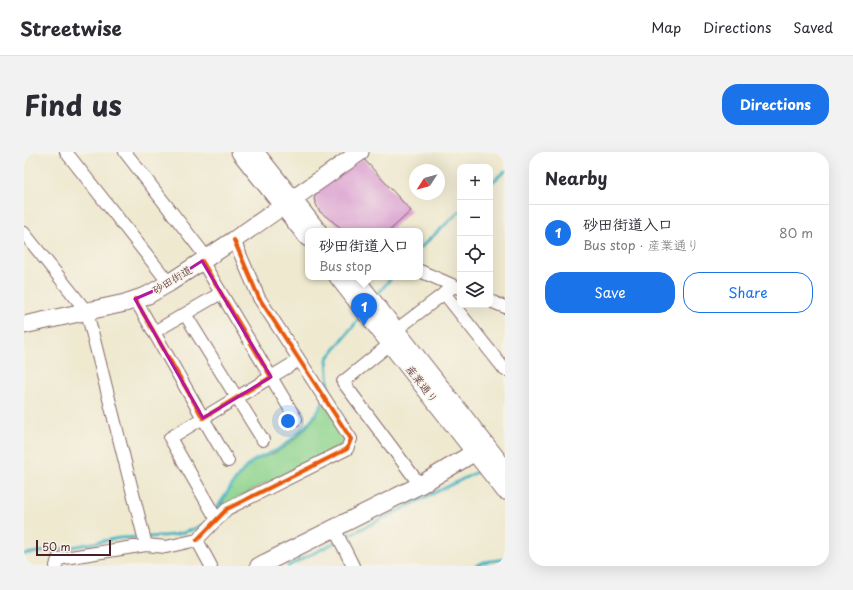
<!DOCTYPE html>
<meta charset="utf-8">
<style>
body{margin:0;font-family:"Playpen Sans","Klee One",sans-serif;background:#f2f2f3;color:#2b2b33}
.controls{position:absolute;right:12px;top:12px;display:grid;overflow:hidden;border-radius:8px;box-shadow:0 4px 16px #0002}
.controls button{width:36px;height:36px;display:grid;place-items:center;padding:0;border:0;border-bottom:1px solid #e1e1e2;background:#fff;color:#2b2b33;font:20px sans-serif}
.compass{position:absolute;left:385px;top:12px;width:36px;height:36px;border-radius:50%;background:#fff;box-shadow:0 4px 16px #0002;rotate:234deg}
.scale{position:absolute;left:12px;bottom:10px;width:75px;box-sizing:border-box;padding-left:4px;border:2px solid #4a1f2b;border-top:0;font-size:11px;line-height:14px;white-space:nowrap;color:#4a1f2b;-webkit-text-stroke:3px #f7f3e8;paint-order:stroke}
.you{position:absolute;left:264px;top:269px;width:14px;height:14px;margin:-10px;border:3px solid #fff;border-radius:50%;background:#1a73e8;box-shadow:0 0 0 6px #1a73e833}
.badge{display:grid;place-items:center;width:26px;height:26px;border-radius:50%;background:#1a73e8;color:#fff;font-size:13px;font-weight:700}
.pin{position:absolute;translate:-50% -33px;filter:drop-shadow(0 1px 2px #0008)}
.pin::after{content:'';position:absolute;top:21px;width:14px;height:12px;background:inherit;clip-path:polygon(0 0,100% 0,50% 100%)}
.popup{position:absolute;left:281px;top:76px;width:118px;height:52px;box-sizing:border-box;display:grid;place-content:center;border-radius:8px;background:#fff;filter:drop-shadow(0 1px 3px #0005);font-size:13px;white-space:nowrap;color:#7c7c81}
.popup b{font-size:15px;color:#2b2b33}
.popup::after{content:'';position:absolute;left:50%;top:100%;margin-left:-8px;border:8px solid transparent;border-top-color:#fff}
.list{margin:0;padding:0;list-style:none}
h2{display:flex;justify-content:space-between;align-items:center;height:52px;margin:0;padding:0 16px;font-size:17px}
h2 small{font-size:13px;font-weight:400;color:#7c7c81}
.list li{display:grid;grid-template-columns:26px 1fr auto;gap:12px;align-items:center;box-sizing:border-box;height:56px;padding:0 16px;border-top:1px solid #e1e1e2}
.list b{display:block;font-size:15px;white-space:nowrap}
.list p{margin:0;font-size:13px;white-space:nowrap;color:#7c7c81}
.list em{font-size:13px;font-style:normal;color:#7c7c81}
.actions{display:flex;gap:8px;padding:12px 16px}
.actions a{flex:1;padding:9px 0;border:1px solid #1a73e8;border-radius:16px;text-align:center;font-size:14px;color:#1a73e8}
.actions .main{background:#1a73e8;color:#fff}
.icon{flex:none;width:22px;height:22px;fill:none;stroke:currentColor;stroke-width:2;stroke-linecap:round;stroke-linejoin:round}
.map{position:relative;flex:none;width:481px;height:414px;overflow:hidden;border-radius:16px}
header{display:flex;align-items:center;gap:24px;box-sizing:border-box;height:56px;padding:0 20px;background:#fff;border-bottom:1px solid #e1e1e2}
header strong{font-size:19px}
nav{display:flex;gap:22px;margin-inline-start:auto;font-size:14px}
.intro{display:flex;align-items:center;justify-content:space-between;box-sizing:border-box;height:96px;padding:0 24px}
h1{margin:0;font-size:28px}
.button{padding:10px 18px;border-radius:16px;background:#1a73e8;color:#fff;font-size:14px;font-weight:700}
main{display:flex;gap:24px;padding:0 24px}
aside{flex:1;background:#fff;border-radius:16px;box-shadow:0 4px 16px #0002}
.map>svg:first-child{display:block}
</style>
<header>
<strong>Streetwise</strong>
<nav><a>Map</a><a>Directions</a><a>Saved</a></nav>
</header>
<div class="intro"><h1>Find us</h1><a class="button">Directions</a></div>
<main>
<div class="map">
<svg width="481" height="414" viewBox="0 0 481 414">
<rect width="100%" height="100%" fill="#f7f3e8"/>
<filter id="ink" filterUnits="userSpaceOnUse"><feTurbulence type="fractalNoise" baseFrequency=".025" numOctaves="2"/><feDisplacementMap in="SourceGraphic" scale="8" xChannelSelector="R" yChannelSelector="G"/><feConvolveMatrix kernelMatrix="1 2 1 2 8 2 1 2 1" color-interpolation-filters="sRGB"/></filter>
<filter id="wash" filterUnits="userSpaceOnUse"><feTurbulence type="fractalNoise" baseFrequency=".012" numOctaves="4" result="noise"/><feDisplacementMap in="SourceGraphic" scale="16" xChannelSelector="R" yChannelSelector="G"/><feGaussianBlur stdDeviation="0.9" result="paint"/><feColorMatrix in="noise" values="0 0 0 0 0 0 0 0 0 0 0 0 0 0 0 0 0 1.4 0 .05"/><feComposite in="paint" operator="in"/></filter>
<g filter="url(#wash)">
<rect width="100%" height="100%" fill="#efe9d0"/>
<path fill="#8ed48e" stroke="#6c7a5c" d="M 300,250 L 321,285 L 318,292 L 197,354 C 204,338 216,319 231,309 C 236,306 244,304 251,301 C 271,291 290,270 300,250 Z"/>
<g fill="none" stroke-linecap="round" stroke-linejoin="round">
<path stroke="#47b5c2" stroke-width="3" d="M 466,32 L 481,19
M 396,96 L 436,59
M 352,144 L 368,125
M 302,243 L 305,236 L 303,207 L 338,163
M 191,359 C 203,342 212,323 228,310 C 235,305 245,302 253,298 C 271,287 289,269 299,250
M 122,385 C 149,384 160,383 184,370
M 319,386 L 457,318
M 0,402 L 38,397 L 95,386 L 117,385
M 264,414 L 314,389
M 451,414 L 460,410 L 481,407"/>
</g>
<g id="blocks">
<path fill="#d99bd0" d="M 339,6 L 387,59 L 365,79 L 321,79 L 295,59 L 290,47 L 294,36 Z"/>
</g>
</g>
<g filter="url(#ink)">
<use href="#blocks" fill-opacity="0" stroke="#846665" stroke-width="1"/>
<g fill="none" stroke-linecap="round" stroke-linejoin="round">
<g stroke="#846665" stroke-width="14">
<path id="street" d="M 42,0 L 145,131
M 101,0 L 183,106
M 0,81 L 63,160 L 122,393
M 396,119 L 435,136
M 420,141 L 481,218
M 111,147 L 179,266 L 247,225 L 178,109
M 466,149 L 481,155
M 161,162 L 239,288
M 130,180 L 197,141
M 272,267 L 247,225 L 275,208
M 396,333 L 319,230 L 366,192 L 372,178 L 430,134
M 193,368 L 146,286 L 179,266 L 204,309
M 310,376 L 329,414
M 173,388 L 203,357 L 323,297 L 327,287 L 235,146 L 210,88
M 32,414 L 34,407 L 122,393 L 142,395 L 173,388 L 187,414"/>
</g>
<g stroke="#846665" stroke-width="19">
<path id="secondary" d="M 216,0 L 284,86
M 231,0 L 294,79
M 314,125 L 481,339
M 330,125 L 481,317
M 0,173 L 101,151 L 124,143 L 145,131 L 210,88 L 336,0
M 235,414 L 396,333 L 451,300 L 461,292"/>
</g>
<use href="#street" stroke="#fff" stroke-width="12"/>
<use href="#secondary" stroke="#fff" stroke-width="17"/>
<g stroke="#f7f3e8" stroke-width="6">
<path id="cycleway" d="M 111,147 L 179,266 L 247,225 L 178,109
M 173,388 L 203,357 L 323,297 L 327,287 L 235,146 L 210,88"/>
</g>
<use href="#cycleway" stroke="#e8590c" stroke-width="4"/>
</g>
</g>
<path fill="none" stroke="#b5179e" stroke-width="3" stroke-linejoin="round" d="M 178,109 L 247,225 L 179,266 L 111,147 L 134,137 Z"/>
<g text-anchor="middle" stroke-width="3" stroke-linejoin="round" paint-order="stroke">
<g font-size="11" fill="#4a1f2b" stroke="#f7f3e8">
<text transform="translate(148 128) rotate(-31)" y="4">砂田街道</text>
<text transform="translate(398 232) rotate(52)" y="4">産業通り</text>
</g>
</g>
</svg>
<div class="controls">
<button>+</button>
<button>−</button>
<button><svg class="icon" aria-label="locate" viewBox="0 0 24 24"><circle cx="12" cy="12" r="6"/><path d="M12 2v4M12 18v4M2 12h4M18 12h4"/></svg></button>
<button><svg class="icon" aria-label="layers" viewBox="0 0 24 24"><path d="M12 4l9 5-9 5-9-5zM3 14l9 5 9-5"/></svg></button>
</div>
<svg class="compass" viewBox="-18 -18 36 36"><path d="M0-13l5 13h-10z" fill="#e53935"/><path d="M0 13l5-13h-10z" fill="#7c7c81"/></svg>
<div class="scale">50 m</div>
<div class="you"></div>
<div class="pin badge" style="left:340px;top:174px">1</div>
<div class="popup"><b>砂田街道入口</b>Bus stop</div>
</div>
<aside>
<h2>Nearby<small></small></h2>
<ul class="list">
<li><span class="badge">1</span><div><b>砂田街道入口</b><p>Bus stop · 産業通り</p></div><em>80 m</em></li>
</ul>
<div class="actions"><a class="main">Save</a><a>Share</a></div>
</aside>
</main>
